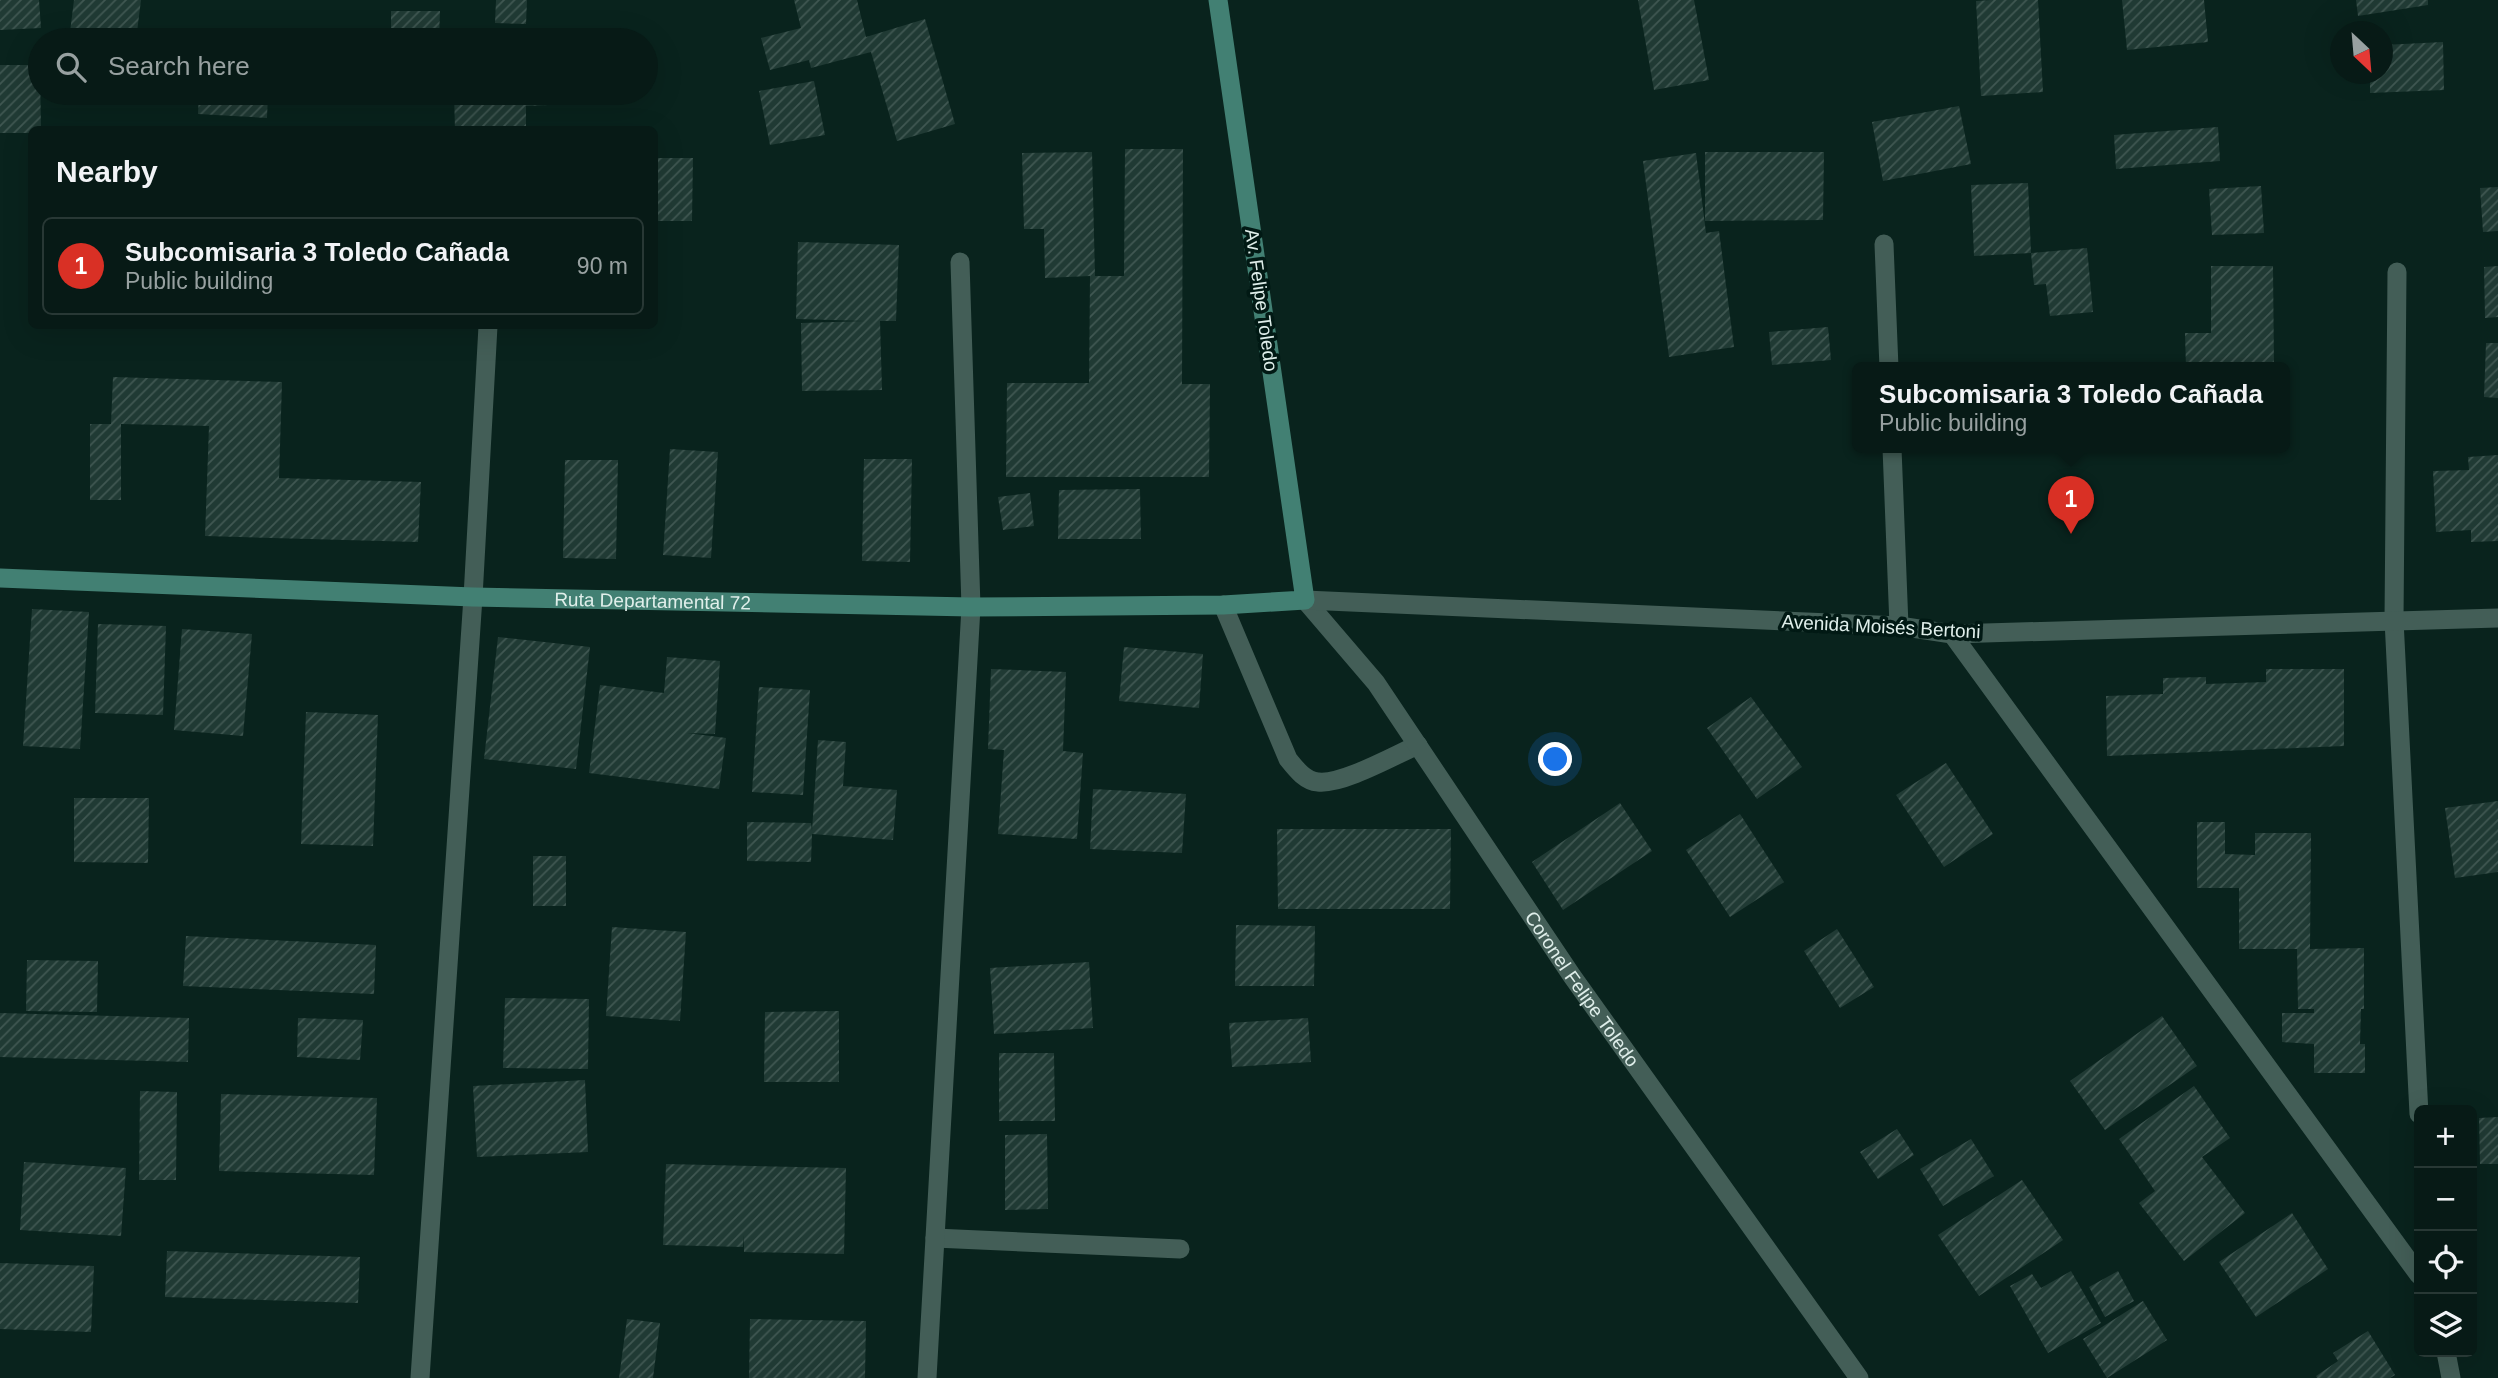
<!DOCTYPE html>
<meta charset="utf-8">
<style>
body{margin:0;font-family:Arial,sans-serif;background:#10231f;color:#f1f3f6}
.controls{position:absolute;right:21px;bottom:21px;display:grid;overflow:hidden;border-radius:10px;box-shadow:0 7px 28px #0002}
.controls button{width:63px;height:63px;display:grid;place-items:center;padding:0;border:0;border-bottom:2px solid #283835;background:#071a16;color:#f1f3f6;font:35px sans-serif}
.compass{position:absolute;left:2330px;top:21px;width:63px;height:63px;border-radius:50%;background:#071a16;box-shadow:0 7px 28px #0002;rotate:154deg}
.you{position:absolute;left:1556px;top:760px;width:24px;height:24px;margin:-18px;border:5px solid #fff;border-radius:50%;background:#1a73e8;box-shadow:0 0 0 10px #1a73e833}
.badge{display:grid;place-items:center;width:46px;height:46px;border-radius:50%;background:#d93025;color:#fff;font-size:23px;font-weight:700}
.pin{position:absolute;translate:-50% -58px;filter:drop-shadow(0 2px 4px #0008)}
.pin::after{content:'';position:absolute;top:37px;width:24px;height:21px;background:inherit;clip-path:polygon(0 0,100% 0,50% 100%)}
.popup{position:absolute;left:1852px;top:362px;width:438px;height:91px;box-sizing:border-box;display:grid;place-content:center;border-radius:10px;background:#071a16;filter:drop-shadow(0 2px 5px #0005);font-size:23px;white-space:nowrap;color:#98a1a1}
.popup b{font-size:26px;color:#f1f3f6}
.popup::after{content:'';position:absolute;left:50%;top:100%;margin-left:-14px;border:14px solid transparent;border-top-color:#071a16}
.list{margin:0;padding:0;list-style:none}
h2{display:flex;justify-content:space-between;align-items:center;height:91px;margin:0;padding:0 28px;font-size:30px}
h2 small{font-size:23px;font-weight:400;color:#98a1a1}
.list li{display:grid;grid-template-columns:46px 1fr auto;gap:21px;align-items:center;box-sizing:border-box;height:98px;margin:0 14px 14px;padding:0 14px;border:2px solid #283835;border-radius:10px}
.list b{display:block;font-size:26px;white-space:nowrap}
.list p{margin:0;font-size:23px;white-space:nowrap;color:#98a1a1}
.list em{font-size:23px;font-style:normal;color:#98a1a1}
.icon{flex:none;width:38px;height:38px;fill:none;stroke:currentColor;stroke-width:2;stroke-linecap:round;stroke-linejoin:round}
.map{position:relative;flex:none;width:2498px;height:1378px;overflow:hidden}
.search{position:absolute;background:#071a16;box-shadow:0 7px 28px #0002;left:28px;top:28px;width:630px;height:77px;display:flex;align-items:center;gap:18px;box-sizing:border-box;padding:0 24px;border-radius:38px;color:#98a1a1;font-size:26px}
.panel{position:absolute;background:#071a16;box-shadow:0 7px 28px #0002;left:28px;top:126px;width:630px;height:203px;border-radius:10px}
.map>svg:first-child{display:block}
</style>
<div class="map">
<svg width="2498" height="1378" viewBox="0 0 2498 1378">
<defs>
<pattern id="building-hatch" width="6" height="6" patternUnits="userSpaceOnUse" patternTransform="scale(1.75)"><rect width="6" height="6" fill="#203a34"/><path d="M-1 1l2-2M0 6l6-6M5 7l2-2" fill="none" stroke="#405752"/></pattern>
</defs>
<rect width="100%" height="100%" fill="#09231d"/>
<path fill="url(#building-hatch)" d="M 0,0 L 39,0 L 41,28 L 0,30 Z
M 74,0 L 141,0 L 136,40 L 69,40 Z
M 496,0 L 527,0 L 526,24 L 495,23 Z
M 794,0 L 857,0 L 866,37 L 925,19 L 955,124 L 897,141 L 871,52 L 811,68 L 809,60 L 770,70 L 761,38 L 801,28 Z
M 1638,0 L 1694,0 L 1709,80 L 1654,90 Z
M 1991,0 L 2038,0 L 2043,92 L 1981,96 L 1976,1 Z
M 2122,0 L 2204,0 L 2208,42 L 2127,50 Z
M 2356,0 L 2428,0 L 2428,5 L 2358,16 Z
M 391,11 L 440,11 L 439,40 L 391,40 Z
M 2443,42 L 2444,90 L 2370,93 L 2370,74 L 2383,74 L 2383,45 Z
M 0,65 L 40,65 L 41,130 L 32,130 L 32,133 L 0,133 Z
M 814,81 L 825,135 L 770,145 L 759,91 Z
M 199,93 L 268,93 L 267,118 L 198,114 Z
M 390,93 L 438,93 L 438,99 L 390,98 Z
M 454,93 L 570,93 L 570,104 L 526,106 L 526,130 L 455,130 Z
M 1959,106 L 1971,164 L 1883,181 L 1872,122 Z
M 2218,127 L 2220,161 L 2116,169 L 2114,135 Z
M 1125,149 L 1183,149 L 1182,384 L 1210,384 L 1209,477 L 1006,477 L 1007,383 L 1089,383 L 1090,276 L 1045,278 L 1044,229 L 1024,229 L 1022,153 L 1092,152 L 1095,276 L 1124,276 Z
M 1705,152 L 1824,152 L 1823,220 L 1705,221 Z
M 1696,153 L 1706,233 L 1719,231 L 1734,347 L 1669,357 L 1643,161 Z
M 654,158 L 693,158 L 692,221 L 654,221 Z
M 2028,183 L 2031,253 L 1974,256 L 1971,185 Z
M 2261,186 L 2264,233 L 2212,235 L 2209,189 Z
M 2498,187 L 2498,231 L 2483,232 L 2480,188 Z
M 798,242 L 899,245 L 896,321 L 880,321 L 882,390 L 802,391 L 801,323 L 866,321 L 796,319 Z
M 2087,248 L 2093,312 L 2050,316 L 2046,284 L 2034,285 L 2031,253 Z
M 2211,266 L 2273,266 L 2274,368 L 2186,368 L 2185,333 L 2211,333 Z
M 2498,266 L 2498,317 L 2485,318 L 2484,267 Z
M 1828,327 L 1831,360 L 1772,365 L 1769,332 Z
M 2486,343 L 2498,343 L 2498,398 L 2484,397 Z
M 113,377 L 282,382 L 279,478 L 421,482 L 418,542 L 205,536 L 209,426 L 121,424 L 121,500 L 90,500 L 90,424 L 111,424 Z
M 670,449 L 718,452 L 711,558 L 663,555 Z
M 2498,455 L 2498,541 L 2471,542 L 2471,530 L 2436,532 L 2433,471 L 2469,470 L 2468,457 Z
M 864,459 L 912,459 L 910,562 L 862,561 Z
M 565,460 L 618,460 L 616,559 L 563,558 Z
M 1140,489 L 1141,539 L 1058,539 L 1059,490 Z
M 1030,493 L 1034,526 L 1003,530 L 998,497 Z
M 32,609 L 89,612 L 80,749 L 23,746 Z
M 98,624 L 166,626 L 163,715 L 95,713 Z
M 182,629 L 252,634 L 243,736 L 174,730 Z
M 498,637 L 590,647 L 576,769 L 484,759 Z
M 1124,647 L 1203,654 L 1199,708 L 1119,701 Z
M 667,657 L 720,661 L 715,734 L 687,733 L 726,738 L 719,789 L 589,773 L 600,685 L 664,693 Z
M 991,669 L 1066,672 L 1063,751 L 1083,753 L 1077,839 L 998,834 L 1004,750 L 988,749 Z
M 2266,669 L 2344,669 L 2344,746 L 2107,756 L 2106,696 L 2163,694 L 2163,678 L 2206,677 L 2206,684 L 2266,682 Z
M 759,687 L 810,690 L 803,795 L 752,792 Z
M 1751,697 L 1802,767 L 1757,799 L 1707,728 Z
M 306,712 L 378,715 L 373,846 L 301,844 Z
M 818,740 L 846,742 L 843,786 L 897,790 L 893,840 L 812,834 L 811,862 L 747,861 L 747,822 L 811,823 L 812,831 Z
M 1946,763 L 1993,834 L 1944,867 L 1896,795 Z
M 1093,789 L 1186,794 L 1182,853 L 1090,849 Z
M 74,798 L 149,798 L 148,863 L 74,862 Z
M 2498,801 L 2498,872 L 2455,878 L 2445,808 Z
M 1620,803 L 1652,851 L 1563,910 L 1532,862 Z
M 1740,814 L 1784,882 L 1730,917 L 1686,850 Z
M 2197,822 L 2225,822 L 2225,854 L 2255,855 L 2255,833 L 2311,833 L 2310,949 L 2364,948 L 2364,1009 L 2361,1009 L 2360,1044 L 2365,1044 L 2365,1073 L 2314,1073 L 2314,1044 L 2282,1042 L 2282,1013 L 2314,1013 L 2314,1009 L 2298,1009 L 2297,949 L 2239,949 L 2239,888 L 2197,888 Z
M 1277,829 L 1451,829 L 1450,909 L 1278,909 Z
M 533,856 L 566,856 L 566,906 L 533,906 Z
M 1236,925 L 1315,926 L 1314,986 L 1235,986 Z
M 612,927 L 686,932 L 680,1021 L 606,1016 Z
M 1837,929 L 1874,987 L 1840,1008 L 1804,951 Z
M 186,936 L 376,945 L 374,994 L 183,986 Z
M 27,960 L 98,961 L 97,1012 L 26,1011 Z
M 1089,962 L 1093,1028 L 994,1034 L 990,968 Z
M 505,998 L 589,999 L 588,1069 L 503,1068 Z
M 839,1011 L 839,1082 L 764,1082 L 765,1012 Z
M 0,1013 L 189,1018 L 188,1062 L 0,1057 Z
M 2162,1016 L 2197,1066 L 2105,1130 L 2070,1081 Z
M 298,1018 L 363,1020 L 360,1060 L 297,1057 Z
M 1308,1018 L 1311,1062 L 1232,1067 L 1229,1023 Z
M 999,1053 L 1054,1053 L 1055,1121 L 999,1121 Z
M 585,1080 L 588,1152 L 477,1157 L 473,1086 Z
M 2194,1086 L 2230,1138 L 2202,1157 L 2245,1213 L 2184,1261 L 2139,1203 L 2155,1191 L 2119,1139 Z
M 140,1091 L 177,1092 L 176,1180 L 139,1180 Z
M 221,1094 L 377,1098 L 374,1175 L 219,1171 Z
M 2498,1117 L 2498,1164 L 2480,1164 L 2479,1118 Z
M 1897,1129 L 1914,1155 L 1878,1179 L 1860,1152 Z
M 1047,1134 L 1048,1209 L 1005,1210 L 1005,1135 Z
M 1971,1139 L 1994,1176 L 1943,1206 L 1920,1169 Z
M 24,1162 L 126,1168 L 121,1236 L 20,1230 Z
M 666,1164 L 846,1168 L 844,1254 L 744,1252 L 744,1235 L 743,1247 L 663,1245 Z
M 2022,1180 L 2063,1240 L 1979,1296 L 1938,1235 Z
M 2292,1213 L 2328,1269 L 2256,1317 L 2219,1262 Z
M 167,1251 L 360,1257 L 358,1303 L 165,1297 Z
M 0,1263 L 94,1266 L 91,1332 L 0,1329 Z
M 2071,1271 L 2101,1323 L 2048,1353 L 2010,1286 L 2032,1274 L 2041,1288 Z
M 2118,1271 L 2134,1301 L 2105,1317 L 2089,1287 Z
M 2143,1301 L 2167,1340 L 2107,1378 L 2083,1339 Z
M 627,1319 L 660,1323 L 653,1378 L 619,1378 Z
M 750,1319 L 866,1321 L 865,1378 L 749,1378 Z
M 2368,1331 L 2395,1375 L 2390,1378 L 2317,1378 L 2316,1376 L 2338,1361 L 2333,1353 Z"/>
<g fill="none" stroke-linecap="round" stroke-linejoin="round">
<path stroke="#435e57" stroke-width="19" d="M 1884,244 L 1889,368
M 1892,448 L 1899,626
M 1223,605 L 1288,759 C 1296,769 1305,781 1318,782 C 1342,785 1395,755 1418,745
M 935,1238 L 1180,1249"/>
<g stroke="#435e57" stroke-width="19">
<path d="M 2397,272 L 2394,620 L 2419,1114"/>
<path id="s1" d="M 1305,600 L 1376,683 L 1572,976 L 1859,1378"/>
<path d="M 1952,634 L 2498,618"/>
<path d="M 420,1378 L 473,597 L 488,326"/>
<path d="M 927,1378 L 971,607 L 960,262"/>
</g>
<path stroke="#435e57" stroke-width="19" d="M 1305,600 L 1899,626 L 1952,634 L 2419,1275
M 2446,1352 L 2451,1378"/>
<path stroke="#428073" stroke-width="19" id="s2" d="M 0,578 L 473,597 L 971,607 L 1223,605 L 1305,600 L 1218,0"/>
</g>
<g text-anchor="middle" stroke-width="7" stroke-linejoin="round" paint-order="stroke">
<g font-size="19" fill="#dfeeea" stroke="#011914">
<text transform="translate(1262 300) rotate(82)" y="7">Av. Felipe Toledo</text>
<text dy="7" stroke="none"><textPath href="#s2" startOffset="653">Ruta Departamental 72</textPath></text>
<text transform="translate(1881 626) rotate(3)" y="7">Avenida Moisés Bertoni</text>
<text dy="7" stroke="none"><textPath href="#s1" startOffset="478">Coronel Felipe Toledo</textPath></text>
</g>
</g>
</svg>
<div class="controls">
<button>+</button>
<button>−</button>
<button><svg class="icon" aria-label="locate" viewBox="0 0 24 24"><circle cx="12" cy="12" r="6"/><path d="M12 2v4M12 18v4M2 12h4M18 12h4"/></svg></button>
<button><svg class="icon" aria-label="layers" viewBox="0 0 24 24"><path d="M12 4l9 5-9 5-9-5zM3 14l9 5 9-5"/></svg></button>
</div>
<svg class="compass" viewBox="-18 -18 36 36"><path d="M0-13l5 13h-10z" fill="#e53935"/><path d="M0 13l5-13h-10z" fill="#98a1a1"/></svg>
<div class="you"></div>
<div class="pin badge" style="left:2071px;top:534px">1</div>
<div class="popup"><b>Subcomisaria 3 Toledo Cañada</b>Public building</div>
<div class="search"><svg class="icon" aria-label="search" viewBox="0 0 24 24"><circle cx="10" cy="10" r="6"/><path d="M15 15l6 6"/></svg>Search here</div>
<section class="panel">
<h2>Nearby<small></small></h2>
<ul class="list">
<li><span class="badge">1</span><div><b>Subcomisaria 3 Toledo Cañada</b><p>Public building</p></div><em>90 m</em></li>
</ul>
</section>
</div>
